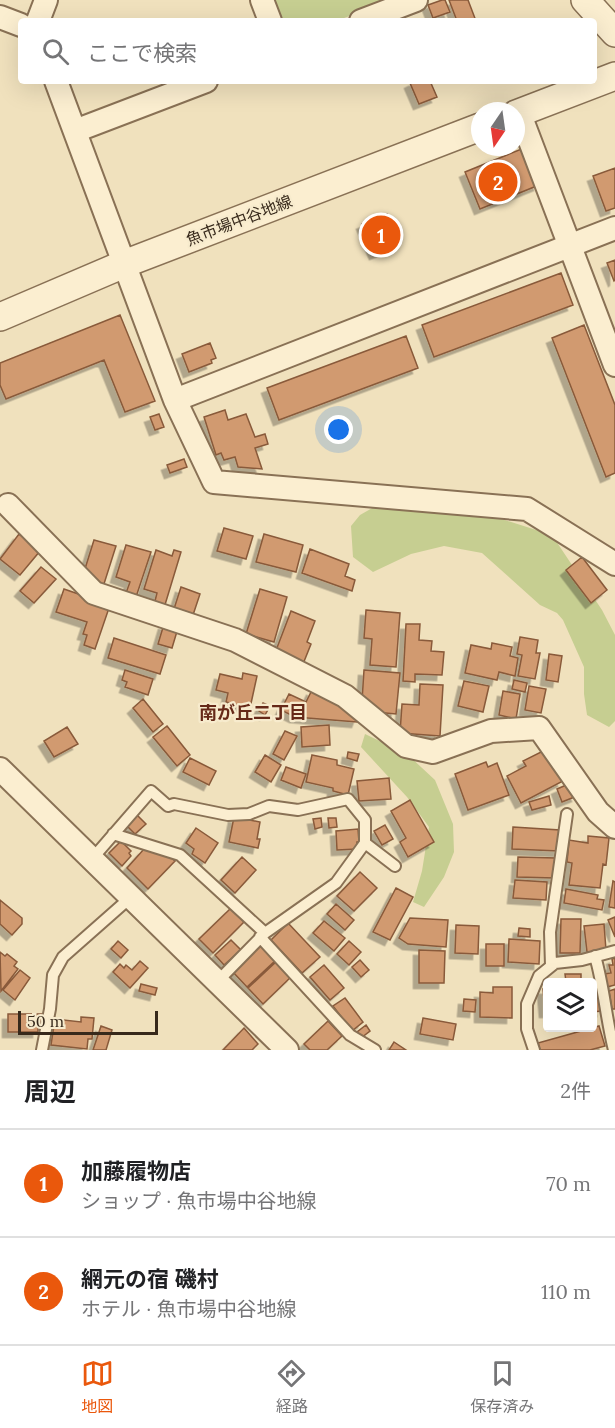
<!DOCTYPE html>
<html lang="ja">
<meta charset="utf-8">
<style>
body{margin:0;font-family:Lora,"Noto Sans JP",serif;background:#f6f6f6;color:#202124}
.controls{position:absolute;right:18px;bottom:18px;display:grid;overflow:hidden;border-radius:6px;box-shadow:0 6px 24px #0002}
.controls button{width:54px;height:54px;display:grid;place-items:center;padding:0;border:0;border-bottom:2px solid #e0e0e0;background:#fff;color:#202124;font:30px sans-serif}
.compass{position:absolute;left:471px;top:102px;width:54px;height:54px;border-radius:50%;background:#fff;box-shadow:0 6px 24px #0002;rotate:193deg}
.scale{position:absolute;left:18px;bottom:15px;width:140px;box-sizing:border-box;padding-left:6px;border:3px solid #37291b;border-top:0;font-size:16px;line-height:21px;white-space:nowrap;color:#37291b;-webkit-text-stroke:4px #f7ebcd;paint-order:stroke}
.you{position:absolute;left:339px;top:430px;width:21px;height:21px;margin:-15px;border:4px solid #fff;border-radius:50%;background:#1a73e8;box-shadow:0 0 0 9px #1a73e833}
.badge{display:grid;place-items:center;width:39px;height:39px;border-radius:50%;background:#ea580c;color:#fff;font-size:20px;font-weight:700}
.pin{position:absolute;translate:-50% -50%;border:3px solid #fff;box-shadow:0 2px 6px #0006}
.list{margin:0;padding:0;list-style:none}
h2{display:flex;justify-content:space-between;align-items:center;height:78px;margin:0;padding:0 24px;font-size:26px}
h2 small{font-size:20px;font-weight:400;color:#757577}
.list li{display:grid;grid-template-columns:39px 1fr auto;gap:18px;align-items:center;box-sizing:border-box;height:108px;padding:0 24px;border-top:2px solid #e0e0e0}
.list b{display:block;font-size:22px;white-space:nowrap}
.list p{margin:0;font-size:20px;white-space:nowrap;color:#757577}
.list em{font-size:20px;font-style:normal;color:#757577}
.icon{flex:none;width:33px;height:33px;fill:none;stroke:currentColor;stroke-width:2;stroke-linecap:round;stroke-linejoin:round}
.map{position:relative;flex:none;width:615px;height:1050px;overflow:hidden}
.search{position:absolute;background:#fff;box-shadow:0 6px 24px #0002;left:18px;right:18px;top:18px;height:66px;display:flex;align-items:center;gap:15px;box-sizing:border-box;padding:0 21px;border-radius:6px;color:#757577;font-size:22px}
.sheet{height:294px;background:#fff}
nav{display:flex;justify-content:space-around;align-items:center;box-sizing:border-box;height:84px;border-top:2px solid #e0e0e0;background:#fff;font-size:16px;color:#757577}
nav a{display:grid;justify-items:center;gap:3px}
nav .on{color:#ea580c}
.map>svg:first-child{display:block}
</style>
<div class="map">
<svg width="615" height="1050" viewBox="0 0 615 1050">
<defs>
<filter id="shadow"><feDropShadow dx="-5.5" dy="5.5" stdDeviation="0" flood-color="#0004"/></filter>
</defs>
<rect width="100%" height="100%" fill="#f0e1bd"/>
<path fill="#c6ce91" d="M 271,0 L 393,0 L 336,21 L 280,21 Z
M 381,503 L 495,517 L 552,535 L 602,610 L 615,635 L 615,721 L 609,727 L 587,715 L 584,694 L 584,667 L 563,620 L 557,613 L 540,605 L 482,553 L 444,546 L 411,554 L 373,572 L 353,557 L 351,526 L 360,515 Z
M 365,734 L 407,754 L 435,780 L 453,824 L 454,852 L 444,877 L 424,907 L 413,902 L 422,871 L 429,827 L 407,797 L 361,747 Z"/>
<path fill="#d19a70" stroke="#895a3a" stroke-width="1.5" filter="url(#shadow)" d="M 442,0 L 445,0 L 450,12 L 433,18 L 428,5 Z
M 449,0 L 468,0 L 476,21 L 457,21 Z
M 414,81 L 430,81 L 437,97 L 419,104 L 410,83 Z
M 524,148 L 539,185 L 480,209 L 465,172 Z
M 615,168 L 615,208 L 606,211 L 593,176 Z
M 387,214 L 400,244 L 375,254 L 362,224 Z
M 615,260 L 615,280 L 614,281 L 607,263 Z
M 561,273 L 573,305 L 434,357 L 422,325 Z
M 120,315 L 155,401 L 125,412 L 104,360 L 6,399 L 0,385 L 0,363 Z
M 584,325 L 615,405 L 615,473 L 606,477 L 552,338 Z
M 406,336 L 418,368 L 279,420 L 267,388 Z
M 210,343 L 216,358 L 211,360 L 212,363 L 189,372 L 182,354 Z
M 225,410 L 228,420 L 246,414 L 255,437 L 265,434 L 268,444 L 255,448 L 262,469 L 238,467 L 235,457 L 224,460 L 221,453 L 216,455 L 204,417 Z
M 159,414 L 164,427 L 155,430 L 150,417 Z
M 184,459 L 187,467 L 170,473 L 167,465 Z
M 224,528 L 253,536 L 246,559 L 217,551 Z
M 19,534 L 40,551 L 20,575 L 0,559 Z
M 264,534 L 303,545 L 296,572 L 256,562 Z
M 94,540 L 116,546 L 103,587 L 84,572 Z
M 126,545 L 151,552 L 136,597 L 126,593 L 130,582 L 116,577 Z
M 310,549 L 349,564 L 345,576 L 355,580 L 352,591 L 302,573 Z
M 156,550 L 172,556 L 174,550 L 181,552 L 164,608 L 154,605 L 157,593 L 144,589 Z
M 582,557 L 607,590 L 591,603 L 566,570 Z
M 41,567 L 56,579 L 34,603 L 20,591 Z
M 181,587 L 200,594 L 192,618 L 173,612 Z
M 64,589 L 110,605 L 95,649 L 84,645 L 87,635 L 83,634 L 87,622 L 56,612 Z
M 260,589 L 287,597 L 274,642 L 246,634 Z
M 366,610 L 400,613 L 396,667 L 370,665 L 372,639 L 364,638 Z
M 291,611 L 315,621 L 307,642 L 311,644 L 303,664 L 275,653 Z
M 164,624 L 178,628 L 172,648 L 158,644 Z
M 406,624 L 420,624 L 419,640 L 432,641 L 431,651 L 444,652 L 442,675 L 415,674 L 415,682 L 403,681 Z
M 520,637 L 538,640 L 536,653 L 540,653 L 535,679 L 518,676 L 522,655 L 517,654 Z
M 114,638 L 166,655 L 160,674 L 108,658 Z
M 492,643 L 512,647 L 510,656 L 518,658 L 515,676 L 499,672 L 497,680 L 465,673 L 471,645 L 491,649 Z
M 549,654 L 562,656 L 558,682 L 546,680 Z
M 125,670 L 153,679 L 148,695 L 125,687 L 127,682 L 122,680 Z
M 364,670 L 400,673 L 396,714 L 375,712 L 362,701 Z
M 243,673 L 257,676 L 250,708 L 226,702 L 228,693 L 216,690 L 220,674 L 242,679 Z
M 514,680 L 527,683 L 525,692 L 512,689 Z
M 464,681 L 489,686 L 483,712 L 458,706 Z
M 420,684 L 443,685 L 440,736 L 400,733 L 402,704 L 419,705 Z
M 529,686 L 546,689 L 541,713 L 525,710 Z
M 312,690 L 360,714 L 357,722 L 295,717 L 281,710 L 289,694 L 306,702 Z
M 503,691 L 520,694 L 516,719 L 499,715 Z
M 143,699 L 163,724 L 153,732 L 133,708 Z
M 263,703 L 270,706 L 265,715 L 259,711 Z
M 329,725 L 330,745 L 302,747 L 301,727 Z
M 167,726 L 190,755 L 177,766 L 153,737 Z
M 67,727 L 78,744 L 54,757 L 44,741 Z
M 285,731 L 297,736 L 284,760 L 273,754 Z
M 547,749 L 563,781 L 521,803 L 507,776 L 526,766 L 523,761 Z
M 348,752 L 359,754 L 357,761 L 347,758 Z
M 265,755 L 281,765 L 271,782 L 255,772 Z
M 312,755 L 337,760 L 337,765 L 354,769 L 348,795 L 333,791 L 333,788 L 306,782 Z
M 190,758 L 216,771 L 209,785 L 183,772 Z
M 486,762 L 488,767 L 497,763 L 509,795 L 468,810 L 455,774 Z
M 286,767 L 306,774 L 301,788 L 281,780 Z
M 389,778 L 391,799 L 359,801 L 357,781 Z
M 571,783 L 577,796 L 562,802 L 557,789 Z
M 549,796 L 551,805 L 532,810 L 529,802 Z
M 410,800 L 434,842 L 408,857 L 400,842 L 406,838 L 391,811 Z
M 136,814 L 146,824 L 135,834 L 126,825 Z
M 234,817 L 260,822 L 257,839 L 260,839 L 258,848 L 229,842 Z
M 321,818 L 322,827 L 315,829 L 313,819 Z
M 328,818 L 336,818 L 337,827 L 329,828 Z
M 385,825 L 393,839 L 382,845 L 374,831 Z
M 513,827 L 560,830 L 559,851 L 512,849 Z
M 196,828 L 218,843 L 205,863 L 192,854 L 194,849 L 186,843 Z
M 358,829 L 359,842 L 357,842 L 357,849 L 337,850 L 336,831 Z
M 588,836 L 609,838 L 606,865 L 603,864 L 600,888 L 569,885 L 572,863 L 567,862 L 569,840 L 588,843 Z
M 121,841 L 131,851 L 129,853 L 131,856 L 122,866 L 109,853 Z
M 144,849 L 168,855 L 175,861 L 148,889 L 127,868 Z
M 242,857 L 256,870 L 235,893 L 221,880 Z
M 518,857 L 556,858 L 555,878 L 517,877 Z
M 360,872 L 377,888 L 354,911 L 337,896 Z
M 515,880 L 547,882 L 546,900 L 513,898 Z
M 613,881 L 615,882 L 615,908 L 609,907 Z
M 396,888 L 413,897 L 390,940 L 373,932 Z
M 566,889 L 598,895 L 597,899 L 604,900 L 602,910 L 564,903 Z
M 0,900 L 22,918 L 22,924 L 12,935 L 0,924 Z
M 336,904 L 354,920 L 345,930 L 327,914 Z
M 231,908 L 244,922 L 213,953 L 199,939 Z
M 615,917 L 615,937 L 608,920 Z
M 410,918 L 448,920 L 446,947 L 408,944 L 399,938 Z
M 561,919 L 581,919 L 580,953 L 560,953 Z
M 324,921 L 345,938 L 334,951 L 313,933 Z
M 288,923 L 320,957 L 302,973 L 271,940 Z
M 604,924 L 606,950 L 587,952 L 584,926 Z
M 456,925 L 479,926 L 478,954 L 455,953 Z
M 519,928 L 530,929 L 530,937 L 518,936 Z
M 509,939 L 540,941 L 539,964 L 508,962 Z
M 231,940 L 241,950 L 224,965 L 215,955 Z
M 118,941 L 128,950 L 121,958 L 111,949 Z
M 349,941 L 361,952 L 349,965 L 337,954 Z
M 262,943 L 277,959 L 247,987 L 232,971 Z
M 486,944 L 504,944 L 504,966 L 486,966 Z
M 419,950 L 445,951 L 444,983 L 419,983 Z
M 0,952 L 5,956 L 7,954 L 17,962 L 14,966 L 18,969 L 1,991 Z
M 615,958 L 615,985 L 607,987 L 604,974 L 611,973 L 609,965 L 613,965 L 612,959 Z
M 278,960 L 292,976 L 263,1004 L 248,988 Z
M 360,960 L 369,970 L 361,977 L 352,967 Z
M 140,961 L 148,968 L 130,988 L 113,972 L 120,964 L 124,968 L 126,965 L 132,970 Z
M 324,965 L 344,988 L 330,1000 L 310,977 Z
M 20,970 L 30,978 L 15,1000 L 3,990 Z
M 565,974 L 581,974 L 581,982 L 566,982 Z
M 141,984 L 157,988 L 155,995 L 139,991 Z
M 493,987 L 512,987 L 512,1018 L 480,1017 L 480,992 L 493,993 Z
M 543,989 L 548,989 L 548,1012 L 545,1012 Z
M 615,989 L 615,1009 L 612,1009 L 609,991 Z
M 599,992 L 602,1011 L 592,1012 L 592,993 Z
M 345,998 L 363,1022 L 352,1031 L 333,1006 Z
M 464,999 L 476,1000 L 475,1012 L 463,1011 Z
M 8,1014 L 42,1014 L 41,1024 L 38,1024 L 38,1032 L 8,1032 Z
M 81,1017 L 94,1018 L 92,1039 L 88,1039 L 87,1049 L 51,1045 L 55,1019 L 81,1022 Z
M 423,1018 L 456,1024 L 453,1040 L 420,1034 Z
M 328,1021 L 342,1036 L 327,1050 L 310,1050 L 304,1044 Z
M 366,1025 L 370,1031 L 361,1038 L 357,1032 Z
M 101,1026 L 112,1030 L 106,1050 L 93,1050 Z
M 599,1026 L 605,1046 L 590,1050 L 540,1050 L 538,1043 Z
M 244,1028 L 258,1044 L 252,1050 L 223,1050 Z
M 394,1042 L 406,1050 L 389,1050 Z"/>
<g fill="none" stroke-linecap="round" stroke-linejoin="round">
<g stroke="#897155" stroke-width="14">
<path id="service" d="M 113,834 L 180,855 L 265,933
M 92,859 L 151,791 L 168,806 L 174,804 L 228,815 L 249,814 L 269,806 L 298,810 L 348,799 L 365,820 L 365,843
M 260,937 L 350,1035 L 375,1050
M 595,956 C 604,987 606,1019 614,1050
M 551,966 L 550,932 L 567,814
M 217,982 L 265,933 L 336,883 L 365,843 L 395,866
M 42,1050 L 50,1009 L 53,975 L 63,957 L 131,897
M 534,1050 L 527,1029 L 527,1004 L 539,976 L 555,963 L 582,960 L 615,951"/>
</g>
<g stroke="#897155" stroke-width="26">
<path id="minor" d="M 262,0 L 270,21
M 0,17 L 21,25
M 38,21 L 46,0
M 361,21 L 416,0
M 56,81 L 175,400 L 615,228
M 519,112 L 615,365
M 75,131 L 206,81
M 175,400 L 214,482 L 527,509 L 615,564
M 8,505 L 94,593 L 235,640 L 345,696 L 406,746 L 433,752 L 491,731 L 539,728 L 598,812 L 615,827
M 0,769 L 287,1050"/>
</g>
<g stroke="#897155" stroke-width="30">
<path id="tertiary" d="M 585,0 L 615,33
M 516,114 L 615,76
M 0,317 L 124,264 L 480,127"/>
</g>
<use href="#service" stroke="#fbeed0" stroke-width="10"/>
<use href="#minor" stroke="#fbeed0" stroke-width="22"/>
<use href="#tertiary" stroke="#fbeed0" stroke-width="27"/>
</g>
<g text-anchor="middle" stroke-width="4.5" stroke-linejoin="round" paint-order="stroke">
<g font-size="16" fill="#37291b" stroke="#f7ebcd">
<text transform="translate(239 220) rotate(-21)" y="6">魚市場中谷地線</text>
</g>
<g font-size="18" font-weight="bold" fill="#662918" stroke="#f7ebcd">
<text x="253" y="719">南が丘二丁目</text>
</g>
</g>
</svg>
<div class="controls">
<button><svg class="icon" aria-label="layers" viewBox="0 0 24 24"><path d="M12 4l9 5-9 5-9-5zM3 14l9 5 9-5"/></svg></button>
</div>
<svg class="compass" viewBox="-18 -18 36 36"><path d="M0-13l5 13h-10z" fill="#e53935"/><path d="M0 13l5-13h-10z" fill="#757577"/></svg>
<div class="scale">50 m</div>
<div class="you"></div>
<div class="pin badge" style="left:381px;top:235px">1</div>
<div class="pin badge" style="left:498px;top:182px">2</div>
<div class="search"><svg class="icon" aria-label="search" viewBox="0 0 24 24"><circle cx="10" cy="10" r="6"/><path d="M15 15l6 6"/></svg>ここで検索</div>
</div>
<section class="sheet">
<h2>周辺<small>2件</small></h2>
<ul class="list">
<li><span class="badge">1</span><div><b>加藤履物店</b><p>ショップ · 魚市場中谷地線</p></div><em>70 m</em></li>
<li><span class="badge">2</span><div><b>網元の宿 磯村</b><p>ホテル · 魚市場中谷地線</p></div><em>110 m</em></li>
</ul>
</section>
<nav>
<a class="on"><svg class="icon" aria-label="map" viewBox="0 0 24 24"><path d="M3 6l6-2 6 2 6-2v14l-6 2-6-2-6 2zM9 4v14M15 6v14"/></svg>地図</a>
<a><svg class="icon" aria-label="directions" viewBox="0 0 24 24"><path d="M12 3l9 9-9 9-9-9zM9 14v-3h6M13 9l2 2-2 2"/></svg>経路</a>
<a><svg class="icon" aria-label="saved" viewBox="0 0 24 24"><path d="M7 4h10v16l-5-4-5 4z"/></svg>保存済み</a>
</nav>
